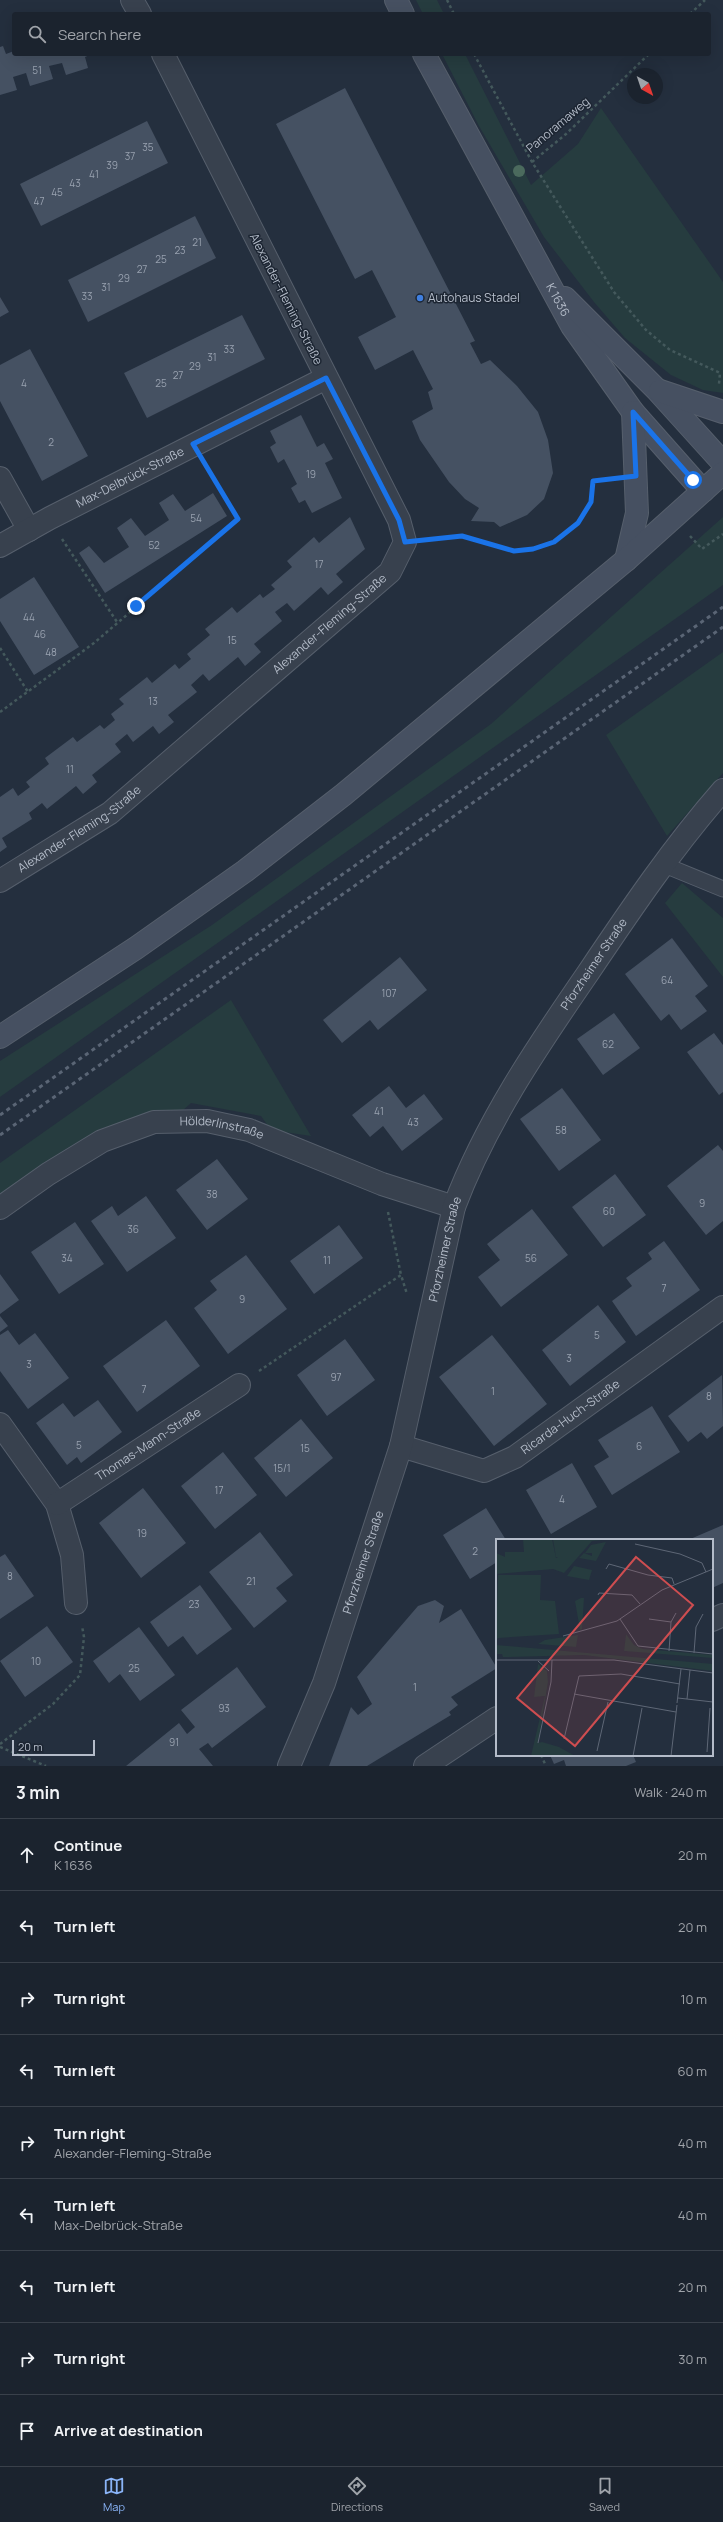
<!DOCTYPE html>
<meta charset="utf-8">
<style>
body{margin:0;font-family:Manrope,sans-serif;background:#242b36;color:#f1f3f6}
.compass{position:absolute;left:627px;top:68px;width:36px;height:36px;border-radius:50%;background:#1b232e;box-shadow:0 4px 16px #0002;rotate:140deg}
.scale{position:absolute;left:12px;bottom:10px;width:83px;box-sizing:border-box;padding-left:4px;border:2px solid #b4bcc9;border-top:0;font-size:11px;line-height:14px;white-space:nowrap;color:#b4bcc9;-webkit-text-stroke:3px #1d2633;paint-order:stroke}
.stop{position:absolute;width:12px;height:12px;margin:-9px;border:3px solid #1a73e8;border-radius:50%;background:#fff}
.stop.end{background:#1a73e8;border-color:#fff;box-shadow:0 1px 4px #0008}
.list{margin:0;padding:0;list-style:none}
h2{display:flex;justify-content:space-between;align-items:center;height:52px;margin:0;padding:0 16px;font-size:17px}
h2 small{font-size:13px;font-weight:400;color:#a0a4aa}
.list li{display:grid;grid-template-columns:26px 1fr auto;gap:12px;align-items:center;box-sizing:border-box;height:72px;padding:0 16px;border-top:1px solid #39404a}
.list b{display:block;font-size:15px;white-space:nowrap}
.list p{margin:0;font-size:13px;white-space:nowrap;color:#a0a4aa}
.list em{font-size:13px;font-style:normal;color:#a0a4aa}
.icon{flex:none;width:22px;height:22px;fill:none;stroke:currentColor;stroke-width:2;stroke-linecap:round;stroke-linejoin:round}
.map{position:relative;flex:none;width:723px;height:1766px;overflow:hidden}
.search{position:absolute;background:#1b232e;box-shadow:0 4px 16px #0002;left:12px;right:12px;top:12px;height:44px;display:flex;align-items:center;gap:10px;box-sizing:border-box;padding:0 14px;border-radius:4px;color:#a0a4aa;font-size:15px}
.sheet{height:700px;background:#1b232e}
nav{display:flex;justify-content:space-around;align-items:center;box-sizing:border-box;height:56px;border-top:1px solid #39404a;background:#1b232e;font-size:11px;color:#a0a4aa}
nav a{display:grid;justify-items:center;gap:2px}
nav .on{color:#8ab4f8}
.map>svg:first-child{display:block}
</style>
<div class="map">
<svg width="723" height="1766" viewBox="0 0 723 1766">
<rect width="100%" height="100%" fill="#242f3e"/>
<path fill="#263c3f" d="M 416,0 L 437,0 L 444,14 L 423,14 Z
M 442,54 L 465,54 L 531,185 L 578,144 L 601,108 L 723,282 L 723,393 L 703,390 L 671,375 L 625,338 L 594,302 L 544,237 L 479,126 Z
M 723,517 L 723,585 L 0,1097 L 0,1061 L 212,925 L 491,724 Z
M 723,652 L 723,773 L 667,836 L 606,735 Z
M 682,883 L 723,918 L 723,977 L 665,903 Z
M 231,1000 L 311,1136 L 271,1130 L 261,1116 L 191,1103 L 182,1111 L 145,1115 L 100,1129 L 66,1149 L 0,1195 L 0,1163 Z"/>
<path fill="#455162" d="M 3,46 L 6,54 L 14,51 L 14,54 L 92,54 L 85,57 L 88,68 L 66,75 L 62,63 L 49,66 L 53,79 L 30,86 L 26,73 L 13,77 L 17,90 L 0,95 L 0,47 Z
M 345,88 L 475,341 L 470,343 L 481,364 L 490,360 L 517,386 L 538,412 L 548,440 L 553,473 L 544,499 L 527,515 L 500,527 L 494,522 L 471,521 L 479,508 L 465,499 L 449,482 L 420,440 L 412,421 L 433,409 L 428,392 L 433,389 L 413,350 L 375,370 L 358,337 L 396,317 L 372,270 L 355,279 L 276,124 Z
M 147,121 L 168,163 L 41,226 L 20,184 Z
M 195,216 L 216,258 L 88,322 L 68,280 Z
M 0,297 L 9,312 L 0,317 Z
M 242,315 L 265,359 L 147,418 L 124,373 Z
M 30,349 L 88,456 L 42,481 L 0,401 L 0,365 Z
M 301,415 L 317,447 L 324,443 L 333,459 L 325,463 L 342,498 L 312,513 L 305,500 L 299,503 L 291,488 L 297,484 L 284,459 L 278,463 L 270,447 L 276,443 L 270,431 Z
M 213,493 L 227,516 L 105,593 L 79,553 L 89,546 L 104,563 L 129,547 L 117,528 L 131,518 L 145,536 L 169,520 L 159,503 L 173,494 L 185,511 Z
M 350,517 L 365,549 L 336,574 L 343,582 L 328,595 L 321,587 L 294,611 L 287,603 L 275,612 L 282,621 L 254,644 L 261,652 L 245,666 L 238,657 L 209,681 L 203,674 L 191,685 L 197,692 L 168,715 L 174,722 L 159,734 L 153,726 L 133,742 L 127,734 L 115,744 L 121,752 L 92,775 L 97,782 L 83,794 L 76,786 L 47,809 L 42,803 L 29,813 L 32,819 L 2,838 L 7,847 L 0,852 L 0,797 L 13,788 L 18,796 L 30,787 L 26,782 L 49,764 L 45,758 L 73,737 L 77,742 L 100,725 L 104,729 L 115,720 L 111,714 L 124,704 L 119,699 L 147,677 L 152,683 L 175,664 L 179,669 L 191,659 L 187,654 L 210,635 L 205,629 L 232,607 L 237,613 L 260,594 L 263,598 L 275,589 L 271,585 L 292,567 L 287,561 L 314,537 L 319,543 Z
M 34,577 L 79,647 L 34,675 L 0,621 L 0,599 Z
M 672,938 L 708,986 L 695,996 L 707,1011 L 681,1030 L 669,1014 L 661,1021 L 625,974 Z
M 400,957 L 427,990 L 378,1030 L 370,1020 L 342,1043 L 323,1020 Z
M 614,1013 L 640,1048 L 603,1075 L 577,1039 Z
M 714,1033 L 723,1045 L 723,1092 L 719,1095 L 687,1052 Z
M 389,1086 L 406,1108 L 424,1094 L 443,1119 L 402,1151 L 383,1126 L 370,1137 L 352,1115 Z
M 562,1088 L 601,1140 L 559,1171 L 520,1119 Z
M 718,1145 L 723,1151 L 723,1221 L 706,1235 L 667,1186 Z
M 217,1159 L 248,1199 L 207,1230 L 176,1190 Z
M 615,1174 L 646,1215 L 603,1247 L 572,1207 Z
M 146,1196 L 176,1238 L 127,1272 L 91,1221 L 112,1206 L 118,1216 Z
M 532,1209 L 568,1255 L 501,1307 L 478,1277 L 500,1260 L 487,1244 Z
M 75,1222 L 104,1264 L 59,1294 L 31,1252 Z
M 339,1225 L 363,1258 L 314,1294 L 290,1261 Z
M 664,1241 L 700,1290 L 636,1336 L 612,1301 L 632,1286 L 626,1278 L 652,1259 L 648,1253 Z
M 246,1255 L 287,1309 L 228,1354 L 194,1308 L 217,1290 L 210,1281 Z
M 0,1274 L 19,1300 L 0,1314 Z
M 598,1305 L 626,1342 L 570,1386 L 542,1350 Z
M 0,1316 L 8,1326 L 0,1332 Z
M 166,1320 L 200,1366 L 137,1412 L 103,1366 Z
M 8,1330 L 19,1345 L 35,1333 L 69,1378 L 28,1409 L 0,1371 L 0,1335 Z
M 492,1335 L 547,1404 L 494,1446 L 439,1377 Z
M 345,1339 L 375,1380 L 327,1416 L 297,1375 Z
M 722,1375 L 723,1426 L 707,1439 L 701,1432 L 688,1442 L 668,1416 Z
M 98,1400 L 122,1432 L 81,1463 L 77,1457 L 67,1465 L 36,1423 L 63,1403 L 74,1417 Z
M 652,1406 L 680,1452 L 612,1495 L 594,1466 L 609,1457 L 598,1440 Z
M 301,1419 L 333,1458 L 286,1497 L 254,1458 Z
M 223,1452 L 257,1495 L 215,1529 L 181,1486 Z
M 572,1463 L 597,1507 L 551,1534 L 526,1490 Z
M 143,1488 L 186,1543 L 141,1578 L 99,1523 Z
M 486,1508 L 506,1540 L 497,1540 L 497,1562 L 470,1579 L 443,1535 Z
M 723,1525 L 723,1583 L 712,1588 L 712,1540 L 688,1540 Z
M 260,1532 L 293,1575 L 276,1588 L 287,1601 L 254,1628 L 209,1572 Z
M 5,1554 L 34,1596 L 0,1619 L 0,1557 Z
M 200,1585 L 232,1629 L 197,1655 L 183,1636 L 168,1647 L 150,1622 Z
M 435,1600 L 444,1606 L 439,1623 L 461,1609 L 497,1668 L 451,1697 L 458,1705 L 449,1712 L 451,1715 L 367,1766 L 329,1766 L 351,1707 L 358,1715 L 372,1704 L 357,1677 L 418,1606 Z
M 47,1626 L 73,1662 L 25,1697 L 0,1661 Z
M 139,1627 L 175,1675 L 140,1701 L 120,1674 L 109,1683 L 93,1661 Z
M 237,1667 L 266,1707 L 212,1748 L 208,1743 L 199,1749 L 213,1766 L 126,1766 L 179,1723 L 187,1734 L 195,1727 L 181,1710 Z
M 550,1755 L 633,1755 L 636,1762 L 626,1766 L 566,1766 L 564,1760 L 554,1764 Z"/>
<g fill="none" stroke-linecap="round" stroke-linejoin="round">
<g stroke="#565f6c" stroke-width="17">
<path id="lane" d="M 662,864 L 723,889"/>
</g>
<g stroke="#565f6c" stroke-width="24">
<g id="street">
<path d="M 132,0 L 140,14"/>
<path d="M 0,478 L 29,530"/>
<path id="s1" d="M 0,546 L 50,518 L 326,378"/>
<path id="s2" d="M 0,881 L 110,813 L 390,572 L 405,542 L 399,520 L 163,54"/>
<path id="s3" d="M 0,1208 L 48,1174 L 102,1141 L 154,1122 L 207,1121 L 249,1130 L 382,1184 L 454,1207"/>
<path d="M 0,1424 L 57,1504 L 72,1555 L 76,1603"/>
<path id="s4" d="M 401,1446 L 484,1471 L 515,1457 L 723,1307"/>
<path id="s5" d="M 57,1504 L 239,1385"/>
<path d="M 712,1620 L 723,1615"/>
<path id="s6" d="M 289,1766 L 324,1683 L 401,1446 L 454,1207 C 486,1122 537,1047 588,973 C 631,909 673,847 723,790"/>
<path d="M 425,1766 L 497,1718"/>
</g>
</g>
<g stroke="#565f6c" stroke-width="24">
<g id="secondary">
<path d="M 396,0 L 403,14"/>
<path id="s7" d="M 424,54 L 572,326 L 633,412 L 703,491"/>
<path d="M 565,298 L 657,390 L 723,463"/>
<path d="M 660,391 L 723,412"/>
<path d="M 626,560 L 637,513 L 633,412"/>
<path d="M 0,1037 L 136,948 L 245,871 L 343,795 L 626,560 L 723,473"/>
</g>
</g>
<path stroke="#44595c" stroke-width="2.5" stroke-dasharray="3 3" stroke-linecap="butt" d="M 447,0 L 454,14
M 690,14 L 705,0
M 474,54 L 532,162 L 614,292 L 646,330 L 670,350 L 720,373 L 719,384
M 532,162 L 566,134 L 649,54
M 690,536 L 702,549 L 723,534
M 62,539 L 117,622
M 429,539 L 462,536 L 514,551 L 533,549 L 554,542 L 578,523 L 591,502 L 593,481 L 611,479
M 0,648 L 28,692
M 0,712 L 94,643 L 239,519 L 207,467
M 388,1212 L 401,1275
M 259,1371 L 401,1275 L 407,1294
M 0,1744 L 53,1704 L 80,1675 L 84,1637 L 82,1626
M 0,1747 L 46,1766
M 541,1755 L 546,1766"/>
<use href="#lane" stroke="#38414e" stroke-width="15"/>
<use href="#street" stroke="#38414e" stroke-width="22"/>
<use href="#secondary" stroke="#465061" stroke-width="22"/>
<path stroke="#5a6575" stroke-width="3" stroke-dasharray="4 4" stroke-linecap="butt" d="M 0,1115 L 723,607
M 0,1135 L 723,627"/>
</g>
<circle fill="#4b6a5d" cx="519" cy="171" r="6"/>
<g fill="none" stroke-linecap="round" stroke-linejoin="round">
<path stroke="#1a73e8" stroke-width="5" d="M 136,606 L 238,519 L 193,444 L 326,378 L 399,520 L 405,542 L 462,536 L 514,551 L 533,549 L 554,542 L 578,523 L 591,502 L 593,481 L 636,476 L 633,412 L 693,480"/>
</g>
<circle fill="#3f7fe0" stroke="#1d2633" stroke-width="1.5" cx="420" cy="298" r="4"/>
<g text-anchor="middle" stroke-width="3" stroke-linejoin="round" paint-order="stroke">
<g font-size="10" fill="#98a1af">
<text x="37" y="74">51</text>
<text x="148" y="151">35</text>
<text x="130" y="160">37</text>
<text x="112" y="169">39</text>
<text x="94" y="178">41</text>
<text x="75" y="187">43</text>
<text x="57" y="196">45</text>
<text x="39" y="205">47</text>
<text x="197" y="246">21</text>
<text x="180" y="254">23</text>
<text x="161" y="263">25</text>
<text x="142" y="273">27</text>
<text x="124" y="282">29</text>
<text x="106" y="291">31</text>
<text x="87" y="300">33</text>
<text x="229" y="353">33</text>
<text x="212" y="361">31</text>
<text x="195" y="370">29</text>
<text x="178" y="379">27</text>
<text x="24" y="387">4</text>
<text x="161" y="387">25</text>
<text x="51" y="446">2</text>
<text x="311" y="478">19</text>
<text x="196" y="522">54</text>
<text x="154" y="549">52</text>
<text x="319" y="568">17</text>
<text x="29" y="621">44</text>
<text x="40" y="638">46</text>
<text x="232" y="644">15</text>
<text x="51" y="656">48</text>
<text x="153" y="705">13</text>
<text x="70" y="773">11</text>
<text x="667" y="984">64</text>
<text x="389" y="997">107</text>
<text x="608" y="1048">62</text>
<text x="379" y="1115">41</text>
<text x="413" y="1126">43</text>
<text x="561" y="1134">58</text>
<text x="212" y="1198">38</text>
<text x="702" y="1207">9</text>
<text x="609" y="1215">60</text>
<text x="133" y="1233">36</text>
<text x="67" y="1262">34</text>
<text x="531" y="1262">56</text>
<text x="327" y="1264">11</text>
<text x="664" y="1292">7</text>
<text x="242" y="1303">9</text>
<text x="597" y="1339">5</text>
<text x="569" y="1362">3</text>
<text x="29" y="1368">3</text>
<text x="336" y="1381">97</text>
<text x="144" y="1393">7</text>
<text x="493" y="1395">1</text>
<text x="709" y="1400">8</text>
<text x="79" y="1449">5</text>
<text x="639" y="1450">6</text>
<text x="305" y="1452">15</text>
<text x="282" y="1472">15/1</text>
<text x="219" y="1494">17</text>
<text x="562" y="1503">4</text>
<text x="142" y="1537">19</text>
<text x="475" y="1555">2</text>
<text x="10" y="1580">8</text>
<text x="251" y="1585">21</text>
<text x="194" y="1608">23</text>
<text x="36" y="1665">10</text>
<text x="134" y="1672">25</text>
<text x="415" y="1691">1</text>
<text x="224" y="1712">93</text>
<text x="174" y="1746">91</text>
</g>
<g font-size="12" fill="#b4bcc9" stroke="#1d2633">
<text transform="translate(558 125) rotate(-40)" y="4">Panoramaweg</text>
<text transform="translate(286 299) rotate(63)" y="4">Alexander-Fleming-Straße</text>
<text dy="4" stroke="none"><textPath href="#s7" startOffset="280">K 1636</textPath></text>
<text dy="4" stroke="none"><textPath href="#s1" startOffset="147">Max-Delbrück-Straße</textPath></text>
<text dy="4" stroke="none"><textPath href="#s2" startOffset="419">Alexander-Fleming-Straße</textPath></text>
<text dy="4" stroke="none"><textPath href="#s2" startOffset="95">Alexander-Fleming-Straße</textPath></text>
<text dy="4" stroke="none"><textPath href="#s6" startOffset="865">Pforzheimer Straße</textPath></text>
<text dy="4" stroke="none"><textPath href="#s3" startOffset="246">Hölderlinstraße</textPath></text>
<text dy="4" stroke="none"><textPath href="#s6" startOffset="541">Pforzheimer Straße</textPath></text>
<text dy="4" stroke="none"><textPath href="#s4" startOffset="189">Ricarda-Huch-Straße</textPath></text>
<text dy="4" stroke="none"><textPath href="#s5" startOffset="109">Thomas-Mann-Straße</textPath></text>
<text dy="4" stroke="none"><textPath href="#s6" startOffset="217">Pforzheimer Straße</textPath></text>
</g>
<g font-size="12" fill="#b4bcc9" stroke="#1d2633" text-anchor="start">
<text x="428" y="302">Autohaus Stadel</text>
</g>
</g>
<g transform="translate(496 1539)">
<rect width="217" height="217" fill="#242f3e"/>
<path d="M 27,0 L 56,0 L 60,19 L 62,18 L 60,18 L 57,0 L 116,0 L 96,2 L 68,34 L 57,30 L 0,35 L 0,14 L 9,18 L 9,13 L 28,13 ZM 110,3 L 100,22 L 83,19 L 88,14 L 96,17 L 96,14 L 89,14 L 95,6 ZM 78,27 L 96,31 L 93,41 L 71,37 ZM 2,36 L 45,36 L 44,61 L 59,62 L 63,95 L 2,99 L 0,101 ZM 85,59 L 88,59 L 86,90 L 84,91 L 79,62 ZM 130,95 L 138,106 L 147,110 L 217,116 L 217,119 L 128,112 ZM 82,96 L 80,108 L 42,105 L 49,101 ZM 0,106 L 217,125 L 217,132 L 88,116 L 7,118 L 6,115 L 0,115 ZM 42,125 L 51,132 L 52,143 L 42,204 L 46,203 L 63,208 L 79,217 L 35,217 L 49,157 L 38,158 Z" fill="#263c3f"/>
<path fill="none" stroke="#5e6776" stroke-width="1" d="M 139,5 L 184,15 L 206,24 L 210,33M 110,30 L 113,25 L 152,36 L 176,39 L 178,45M 102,56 L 103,54 L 136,56 L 144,65M 124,80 L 142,107 L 217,115M 153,80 L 175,83M 67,97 L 121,82 L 166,51 L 217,30M 173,112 L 175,83 L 180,74M 198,114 L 200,88 L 207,75M 0,121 L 118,121 L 217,134M 42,122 L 53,132M 78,155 L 180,173M 182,159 L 217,163M 191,160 L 194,131M 181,164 L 185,130M 68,200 L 83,137 L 125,135 L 184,145M 42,204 L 55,143 L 56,121M 101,212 L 112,163M 211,213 L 214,169M 137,217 L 146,169M 175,217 L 181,166"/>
<path fill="#ce4d50" fill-opacity="0.15" stroke="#ce4d50" stroke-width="2" d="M 140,18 L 197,66 L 79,207 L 21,159 Z"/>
<rect width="217" height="217" fill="none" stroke="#b4bcc9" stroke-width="2"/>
</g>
</svg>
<svg class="compass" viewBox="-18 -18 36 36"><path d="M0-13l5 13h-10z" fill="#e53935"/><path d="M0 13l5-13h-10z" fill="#a0a4aa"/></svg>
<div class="scale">20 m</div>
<div class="stop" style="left:693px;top:480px"></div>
<div class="stop end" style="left:136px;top:606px"></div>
<div class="search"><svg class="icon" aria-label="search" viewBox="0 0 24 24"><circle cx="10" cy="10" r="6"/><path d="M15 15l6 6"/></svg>Search here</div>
</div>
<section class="sheet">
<h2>3 min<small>Walk · 240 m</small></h2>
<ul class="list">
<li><svg class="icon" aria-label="ahead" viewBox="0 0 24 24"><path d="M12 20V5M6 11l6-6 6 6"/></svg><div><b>Continue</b><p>K 1636</p></div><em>20 m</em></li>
<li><svg class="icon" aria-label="left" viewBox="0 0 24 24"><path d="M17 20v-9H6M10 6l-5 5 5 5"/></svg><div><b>Turn left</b></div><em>20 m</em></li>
<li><svg class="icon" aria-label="right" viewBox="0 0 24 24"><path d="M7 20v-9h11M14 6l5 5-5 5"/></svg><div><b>Turn right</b></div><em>10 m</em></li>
<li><svg class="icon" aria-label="left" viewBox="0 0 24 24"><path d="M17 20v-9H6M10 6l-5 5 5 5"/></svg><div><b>Turn left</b></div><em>60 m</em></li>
<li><svg class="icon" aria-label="right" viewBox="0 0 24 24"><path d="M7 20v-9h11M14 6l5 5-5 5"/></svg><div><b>Turn right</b><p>Alexander-Fleming-Straße</p></div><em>40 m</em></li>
<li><svg class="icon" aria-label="left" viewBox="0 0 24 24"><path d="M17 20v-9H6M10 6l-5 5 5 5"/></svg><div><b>Turn left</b><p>Max-Delbrück-Straße</p></div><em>40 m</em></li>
<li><svg class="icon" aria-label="left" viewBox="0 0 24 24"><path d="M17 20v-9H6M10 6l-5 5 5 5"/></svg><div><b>Turn left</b></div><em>20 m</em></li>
<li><svg class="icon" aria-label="right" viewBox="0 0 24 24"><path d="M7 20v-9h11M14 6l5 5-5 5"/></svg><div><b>Turn right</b></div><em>30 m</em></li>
<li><svg class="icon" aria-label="arrive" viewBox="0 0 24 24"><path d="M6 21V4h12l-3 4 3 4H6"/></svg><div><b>Arrive at destination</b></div></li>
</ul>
</section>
<nav>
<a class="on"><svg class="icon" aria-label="map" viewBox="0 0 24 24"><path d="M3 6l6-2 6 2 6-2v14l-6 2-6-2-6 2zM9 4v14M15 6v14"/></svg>Map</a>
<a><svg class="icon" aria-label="directions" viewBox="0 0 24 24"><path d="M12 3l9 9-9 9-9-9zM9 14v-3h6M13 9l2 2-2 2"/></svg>Directions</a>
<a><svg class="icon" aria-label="saved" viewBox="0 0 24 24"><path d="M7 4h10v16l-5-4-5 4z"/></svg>Saved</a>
</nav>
